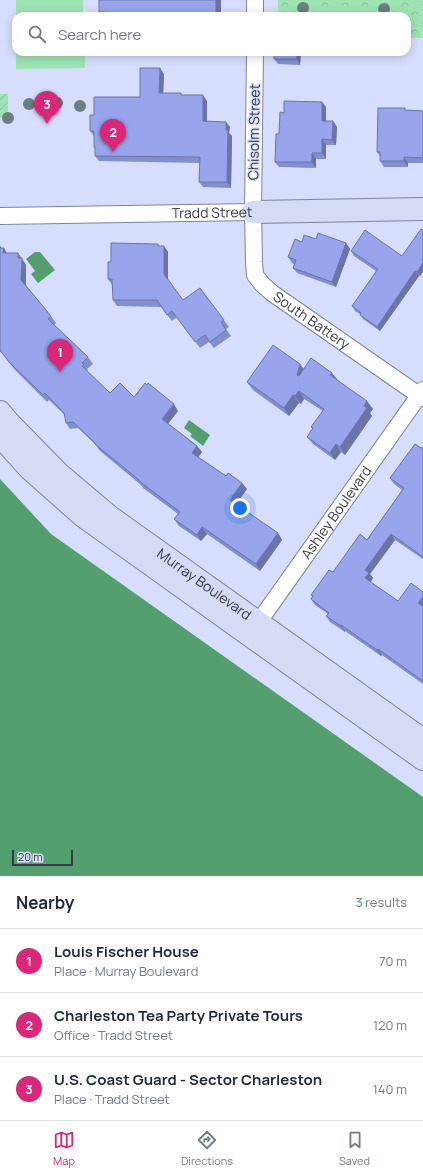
<!DOCTYPE html>
<meta charset="utf-8">
<style>
body{margin:0;font-family:Manrope,sans-serif;background:#f2f2f3;color:#1f2937}
.scale{position:absolute;left:12px;bottom:10px;width:61px;box-sizing:border-box;padding-left:4px;border:2px solid #373946;border-top:0;font-size:11px;line-height:14px;white-space:nowrap;color:#373946;-webkit-text-stroke:3px #d7defd;paint-order:stroke}
.you{position:absolute;left:240px;top:508px;width:14px;height:14px;margin:-10px;border:3px solid #fff;border-radius:50%;background:#1a73e8;box-shadow:0 0 0 6px #1a73e833}
.badge{display:grid;place-items:center;width:26px;height:26px;border-radius:50%;background:#db2777;color:#fff;font-size:13px;font-weight:700}
.pin{position:absolute;translate:-50% -33px;filter:drop-shadow(0 1px 2px #0008)}
.pin::after{content:'';position:absolute;top:21px;width:14px;height:12px;background:inherit;clip-path:polygon(0 0,100% 0,50% 100%)}
.list{margin:0;padding:0;list-style:none}
h2{display:flex;justify-content:space-between;align-items:center;height:52px;margin:0;padding:0 16px;font-size:17px}
h2 small{font-size:13px;font-weight:400;color:#747a83}
.list li{display:grid;grid-template-columns:26px 1fr auto;gap:12px;align-items:center;box-sizing:border-box;height:64px;padding:0 16px;border-top:1px solid #e0e1e3}
.list b{display:block;font-size:15px;white-space:nowrap}
.list p{margin:0;font-size:13px;white-space:nowrap;color:#747a83}
.list em{font-size:13px;font-style:normal;color:#747a83}
.icon{flex:none;width:22px;height:22px;fill:none;stroke:currentColor;stroke-width:2;stroke-linecap:round;stroke-linejoin:round}
.map{position:relative;flex:none;width:423px;height:876px;overflow:hidden}
.search{position:absolute;background:#fff;box-shadow:0 2px 10px #0003;left:12px;right:12px;top:12px;height:44px;display:flex;align-items:center;gap:10px;box-sizing:border-box;padding:0 14px;border-radius:12px;color:#747a83;font-size:15px}
.sheet{height:244px;background:#fff}
nav{display:flex;justify-content:space-around;align-items:center;box-sizing:border-box;height:56px;border-top:1px solid #e0e1e3;background:#fff;font-size:11px;color:#747a83}
nav a{display:grid;justify-items:center;gap:2px}
nav .on{color:#db2777}
.map>svg:first-child{display:block}
</style>
<div class="map">
<svg width="423" height="876" viewBox="0 0 423 876">
<defs>
<pattern id="forest-crowns" width="20" height="18" patternUnits="userSpaceOnUse"><rect width="20" height="18" fill="#9ee4b3"/><path d="M2 6a3 3 0 1 1 6 0M12 15a3 3 0 1 1 6 0" fill="none" stroke="#89c49b"/></pattern>
<pattern id="garden-furrows" width="10" height="10" patternUnits="userSpaceOnUse"><rect width="10" height="10" fill="#9ee4b3"/><path d="M-1 1l2-2M0 10L10 0M9 11l2-2" fill="none" stroke="#89c49b"/></pattern>
</defs>
<rect width="100%" height="100%" fill="#d7defd"/>
<path fill="url(#forest-crowns)" d="M 278,0 L 423,0 L 423,38 L 407,38 L 407,16 L 278,16 Z"/>
<path fill="url(#garden-furrows)" d="M 0,94 L 8,94 L 8,118 L 0,118 Z"/>
<path fill="#9ee4b3" d="M 16,0 L 83,0 L 83,16 L 16,16 Z
M 16,26 L 16,52 L 85,52 L 85,68 L 16,69 Z"/>
<path fill="#549f6e" d="M 35,252 L 40,252 L 55,270 L 38,283 L 31,274 L 35,271 L 26,259 Z
M 189,420 L 210,435 L 203,446 L 190,436 L 192,434 L 184,428 Z
M 0,479 L 51,534 L 423,797 L 423,876 L 0,876 Z"/>
<g fill="none" stroke-linecap="round" stroke-linejoin="round">
<g stroke="#7d83a0" stroke-width="18">
<g id="street">
<path d="M 255,16 L 255,0"/>
<path id="s1" d="M 255,52 L 253,212 L 254,262 L 255,275 L 262,284 L 272,293 L 423,398"/>
<path id="s2" d="M 0,216 L 253,212"/>
<path id="s3" d="M 253,630 L 423,390"/>
</g>
</g>
<g stroke="#7d83a0" stroke-width="24">
<g id="secondary">
<path d="M 253,212 L 423,209"/>
<path id="s4" d="M 0,412 L 9,423 L 59,474 L 110,517 L 423,740"/>
<path d="M 0,436 L 30,469 L 83,516 L 423,759"/>
</g>
</g>
<use href="#street" stroke="#fff" stroke-width="16"/>
<use href="#secondary" stroke="#d5daf5" stroke-width="22"/>
</g>
<g fill="#6a7f82">
<circle cx="303" cy="8" r="6"/>
<circle cx="384" cy="9" r="6"/>
<circle cx="57" cy="103" r="6"/>
<circle cx="29" cy="104" r="6"/>
<circle cx="80" cy="106" r="6"/>
<circle cx="8" cy="118" r="6"/>
</g>
<path fill="#838ecc" d="M 221,0 L 221,16 L 102,16 L 99,12 Z
M 301,52 L 300,65 L 278,64 L 274,59 Z
M 164,74 L 163,93 L 181,93 L 182,95 L 207,101 L 207,122 L 226,122 L 230,127 L 229,133 L 232,136 L 231,188 L 203,187 L 199,182 L 200,163 L 99,161 L 95,156 L 95,149 L 94,147 L 94,136 L 90,131 L 94,115 L 140,97 Z
M 322,102 L 326,107 L 326,121 L 333,121 L 337,127 L 336,145 L 326,145 L 326,159 L 316,159 L 316,168 L 279,167 L 275,162 L 279,134 L 284,113 Z
M 406,110 L 423,111 L 423,163 L 408,163 L 408,167 L 384,167 L 380,161 L 380,156 L 377,152 Z
M 423,230 L 423,272 L 420,276 L 419,276 L 380,331 L 363,319 L 360,314 L 355,311 L 352,306 L 376,271 L 354,256 L 351,251 L 402,256 Z
M 316,239 L 346,243 L 350,249 L 336,287 L 297,273 L 293,268 L 294,264 L 292,263 L 288,257 L 302,242 Z
M 158,244 L 159,246 L 164,246 L 168,252 L 168,280 L 183,300 L 200,288 L 229,327 L 226,329 L 231,336 L 214,348 L 209,342 L 200,348 L 177,317 L 172,321 L 161,307 L 117,306 L 113,300 L 113,286 L 108,279 L 111,262 Z
M 0,246 L 6,253 L 18,253 L 26,265 L 26,285 L 51,316 L 56,323 L 54,325 L 88,357 L 93,364 L 87,369 L 88,370 L 87,371 L 110,393 L 134,397 L 178,411 L 168,424 L 197,446 L 202,452 L 198,457 L 226,476 L 242,483 L 247,489 L 236,504 L 278,533 L 282,540 L 260,571 L 207,534 L 201,541 L 179,526 L 174,519 L 178,514 L 143,488 L 141,485 L 99,450 L 96,445 L 78,428 L 70,429 L 66,423 L 65,415 L 49,400 L 47,402 L 14,369 L 0,351 Z
M 304,369 L 338,380 L 373,409 L 370,413 L 372,416 L 345,455 L 341,452 L 335,460 L 313,444 L 307,437 L 313,429 L 311,427 L 323,411 L 304,399 L 301,404 L 299,403 L 289,416 L 253,390 L 247,382 Z
M 421,448 L 423,448 L 423,559 L 395,540 L 370,574 L 373,578 L 371,582 L 398,601 L 423,592 L 423,684 L 382,655 L 381,656 L 345,631 L 345,632 L 330,622 L 326,616 L 328,614 L 315,605 L 311,599 L 313,597 L 311,595 L 333,572 L 367,540 L 402,490 L 394,484 L 390,478 Z"/>
<path fill="#6a74a6" d="M 216,0 L 221,0 L 221,16 L 217,16 L 216,14 Z
M 297,52 L 301,52 L 300,65 L 297,59 Z
M 160,68 L 164,74 L 163,99 L 159,93 Z
M 203,95 L 207,101 L 207,127 L 203,121 Z
M 322,102 L 326,107 L 326,127 L 322,121 Z
M 333,121 L 337,127 L 336,145 L 332,140 Z
M 226,122 L 230,127 L 229,133 L 232,136 L 231,188 L 227,182 Z
M 322,139 L 326,145 L 326,159 L 322,153 Z
M 312,153 L 316,159 L 316,168 L 312,162 Z
M 404,157 L 408,163 L 408,167 L 404,161 Z
M 346,243 L 350,249 L 336,287 L 332,282 Z
M 0,246 L 3,251 L 4,248 L 8,255 L 8,259 L 0,249 Z
M 164,246 L 168,252 L 168,281 L 164,274 Z
M 18,253 L 26,265 L 26,286 L 21,280 L 18,258 Z
M 423,263 L 423,272 L 420,276 L 417,272 Z
M 415,271 L 419,276 L 380,331 L 377,327 Z
M 300,364 L 306,372 L 302,383 L 297,375 Z
M 332,373 L 338,380 L 330,375 Z
M 299,391 L 304,399 L 301,404 L 295,396 Z
M 293,395 L 299,403 L 289,416 L 284,408 Z
M 367,401 L 373,409 L 370,413 L 372,416 L 345,455 L 340,447 Z
M 174,404 L 178,411 L 166,426 L 162,419 Z
M 336,444 L 341,452 L 335,460 L 330,453 Z
M 197,446 L 202,452 L 197,459 L 192,453 Z
M 242,483 L 247,489 L 235,506 L 230,500 Z
M 202,527 L 207,534 L 201,541 L 197,535 Z
M 278,533 L 282,540 L 260,571 L 256,564 Z
M 391,534 L 395,540 L 370,574 L 373,578 L 369,584 L 365,578 L 365,570 Z
M 423,597 L 423,608 L 418,603 Z
M 341,625 L 345,631 L 345,632 L 341,626 Z
M 378,649 L 382,655 L 381,656 L 377,650 Z"/>
<path fill="#98a5ed" stroke="#6a74a6" d="M 99,0 L 216,0 L 216,14 L 181,13 L 181,15 L 133,15 L 133,13 L 99,12 Z
M 274,52 L 297,52 L 297,59 L 274,59 Z
M 140,68 L 160,68 L 159,93 L 181,93 L 181,95 L 203,95 L 203,121 L 226,122 L 226,130 L 228,130 L 227,182 L 199,182 L 200,157 L 95,156 L 95,147 L 94,147 L 94,131 L 90,131 L 90,115 L 94,115 L 94,97 L 140,97 Z
M 284,101 L 322,102 L 322,121 L 333,121 L 332,140 L 322,139 L 322,153 L 312,153 L 312,162 L 275,162 L 276,134 L 279,134 L 280,112 L 284,113 Z
M 378,108 L 405,108 L 405,110 L 423,111 L 423,158 L 404,157 L 404,161 L 380,161 L 380,152 L 377,152 Z
M 421,229 L 423,230 L 423,263 L 417,272 L 415,271 L 377,327 L 360,315 L 361,313 L 352,306 L 378,269 L 351,251 L 365,230 L 402,256 Z
M 318,233 L 346,243 L 332,282 L 293,268 L 296,260 L 288,257 L 295,239 L 302,242 L 304,235 L 316,239 Z
M 111,243 L 158,244 L 158,246 L 164,246 L 164,274 L 183,300 L 200,288 L 224,320 L 221,322 L 226,330 L 210,342 L 205,335 L 195,342 L 172,311 L 167,315 L 157,300 L 113,300 L 112,279 L 108,279 L 108,262 L 111,262 Z
M 0,248 L 4,248 L 3,253 L 18,253 L 18,258 L 22,258 L 21,280 L 51,316 L 48,319 L 88,357 L 82,363 L 84,364 L 82,366 L 110,393 L 120,383 L 134,397 L 145,383 L 147,385 L 148,383 L 174,404 L 162,419 L 197,446 L 192,453 L 226,476 L 228,473 L 242,483 L 230,500 L 278,533 L 256,564 L 202,527 L 197,535 L 174,519 L 180,512 L 139,481 L 139,480 L 95,444 L 95,443 L 73,422 L 66,423 L 64,413 L 45,393 L 43,395 L 10,363 L 0,350 Z
M 273,345 L 300,364 L 297,375 L 299,376 L 311,358 L 332,373 L 330,375 L 367,401 L 364,406 L 367,408 L 340,447 L 336,444 L 330,453 L 307,437 L 313,428 L 311,427 L 324,409 L 299,391 L 295,396 L 293,395 L 284,408 L 247,382 Z
M 415,444 L 421,448 L 421,447 L 423,448 L 423,557 L 391,534 L 365,570 L 369,573 L 365,578 L 398,601 L 411,583 L 423,592 L 423,597 L 418,603 L 423,606 L 423,681 L 378,649 L 377,650 L 341,625 L 341,626 L 326,616 L 329,613 L 311,599 L 313,596 L 311,595 L 329,570 L 333,572 L 360,534 L 367,540 L 404,488 L 390,478 Z"/>
<g text-anchor="middle" stroke-width="3" stroke-linejoin="round" paint-order="stroke">
<g font-size="14" fill="#373946" stroke="#d7defd">
<text transform="translate(254 132) rotate(-89)" y="5">Chisolm Street</text>
<text dy="5" stroke="none"><textPath href="#s2" startOffset="212">Tradd Street</textPath></text>
<text dy="5" stroke="none"><textPath href="#s1" startOffset="296">South Battery</textPath></text>
<text dy="5" stroke="none"><textPath href="#s3" startOffset="144">Ashley Boulevard</textPath></text>
<text dy="5" stroke="none"><textPath href="#s4" startOffset="268">Murray Boulevard</textPath></text>
</g>
</g>
</svg>
<div class="scale">20 m</div>
<div class="you"></div>
<div class="pin badge" style="left:60px;top:372px">1</div>
<div class="pin badge" style="left:113px;top:152px">2</div>
<div class="pin badge" style="left:47px;top:124px">3</div>
<div class="search"><svg class="icon" aria-label="search" viewBox="0 0 24 24"><circle cx="10" cy="10" r="6"/><path d="M15 15l6 6"/></svg>Search here</div>
</div>
<section class="sheet">
<h2>Nearby<small>3 results</small></h2>
<ul class="list">
<li><span class="badge">1</span><div><b>Louis Fischer House</b><p>Place · Murray Boulevard</p></div><em>70 m</em></li>
<li><span class="badge">2</span><div><b>Charleston Tea Party Private Tours</b><p>Office · Tradd Street</p></div><em>120 m</em></li>
<li><span class="badge">3</span><div><b>U.S. Coast Guard - Sector Charleston</b><p>Place · Tradd Street</p></div><em>140 m</em></li>
</ul>
</section>
<nav>
<a class="on"><svg class="icon" aria-label="map" viewBox="0 0 24 24"><path d="M3 6l6-2 6 2 6-2v14l-6 2-6-2-6 2zM9 4v14M15 6v14"/></svg>Map</a>
<a><svg class="icon" aria-label="directions" viewBox="0 0 24 24"><path d="M12 3l9 9-9 9-9-9zM9 14v-3h6M13 9l2 2-2 2"/></svg>Directions</a>
<a><svg class="icon" aria-label="saved" viewBox="0 0 24 24"><path d="M7 4h10v16l-5-4-5 4z"/></svg>Saved</a>
</nav>
